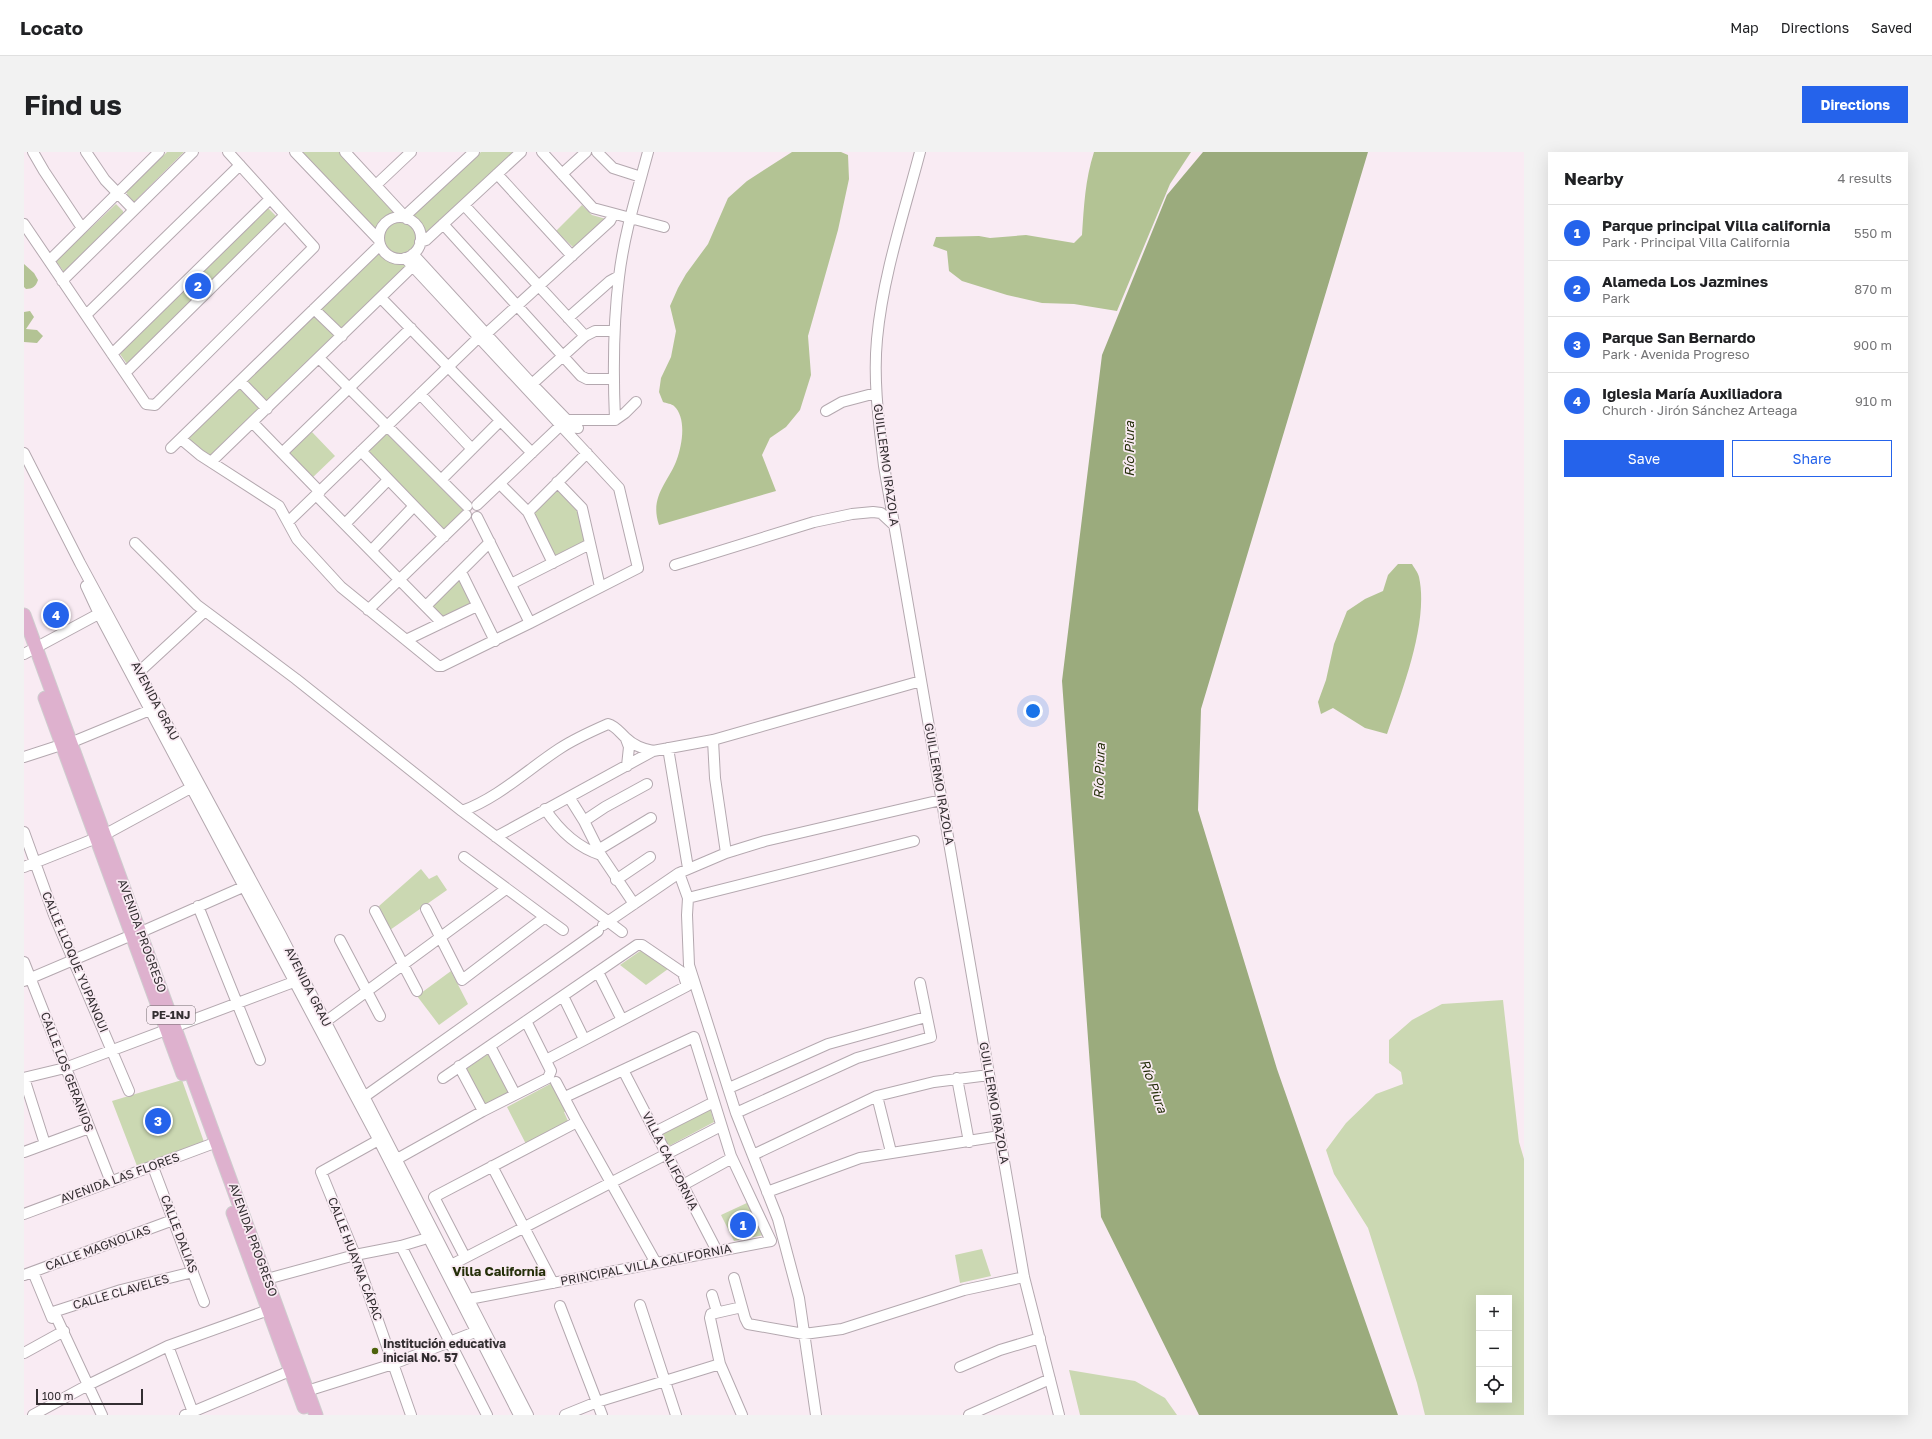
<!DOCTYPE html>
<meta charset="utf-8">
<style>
body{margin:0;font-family:"Golos Text",sans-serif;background:#f2f2f2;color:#202124}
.controls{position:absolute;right:12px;bottom:12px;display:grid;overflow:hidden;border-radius:0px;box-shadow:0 4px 16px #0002}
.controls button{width:36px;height:36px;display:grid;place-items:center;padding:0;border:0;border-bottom:1px solid #e0e0e0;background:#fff;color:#202124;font:20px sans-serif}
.scale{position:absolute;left:12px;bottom:10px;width:107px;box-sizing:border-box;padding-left:4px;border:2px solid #332e31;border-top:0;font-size:11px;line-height:14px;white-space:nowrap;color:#332e31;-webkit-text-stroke:3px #f9ebf3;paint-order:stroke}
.you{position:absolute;left:1009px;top:559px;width:14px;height:14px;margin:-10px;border:3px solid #fff;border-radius:50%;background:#1a73e8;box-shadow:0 0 0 6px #1a73e833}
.badge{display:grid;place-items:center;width:26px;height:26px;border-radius:50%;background:#2563eb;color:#fff;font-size:13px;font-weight:700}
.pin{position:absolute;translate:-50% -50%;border:2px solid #fff;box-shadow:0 1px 4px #0006}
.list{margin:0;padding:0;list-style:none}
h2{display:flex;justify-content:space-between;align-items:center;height:52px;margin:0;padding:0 16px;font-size:17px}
h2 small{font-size:13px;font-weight:400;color:#757577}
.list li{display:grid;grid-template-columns:26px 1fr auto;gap:12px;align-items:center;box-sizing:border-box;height:56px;padding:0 16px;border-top:1px solid #e0e0e0}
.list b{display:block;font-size:15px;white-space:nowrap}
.list p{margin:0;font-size:13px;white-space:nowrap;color:#757577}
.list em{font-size:13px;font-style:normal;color:#757577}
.actions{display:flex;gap:8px;padding:12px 16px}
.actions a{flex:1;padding:9px 0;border:1px solid #2563eb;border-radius:0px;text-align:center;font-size:14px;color:#2563eb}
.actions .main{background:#2563eb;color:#fff}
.icon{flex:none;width:22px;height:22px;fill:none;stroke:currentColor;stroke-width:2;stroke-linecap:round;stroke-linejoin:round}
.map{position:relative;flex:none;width:1500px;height:1263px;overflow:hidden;border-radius:0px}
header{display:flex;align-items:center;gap:24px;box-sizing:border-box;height:56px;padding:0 20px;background:#fff;border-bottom:1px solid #e0e0e0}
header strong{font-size:19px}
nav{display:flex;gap:22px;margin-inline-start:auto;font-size:14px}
.intro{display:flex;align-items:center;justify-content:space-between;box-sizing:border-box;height:96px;padding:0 24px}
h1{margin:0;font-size:28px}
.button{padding:10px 18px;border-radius:0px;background:#2563eb;color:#fff;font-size:14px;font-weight:700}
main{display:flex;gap:24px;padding:0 24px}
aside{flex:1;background:#fff;border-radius:0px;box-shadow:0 4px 16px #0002}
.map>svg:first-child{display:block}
</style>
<header>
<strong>Locato</strong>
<nav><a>Map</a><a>Directions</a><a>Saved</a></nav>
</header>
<div class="intro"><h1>Find us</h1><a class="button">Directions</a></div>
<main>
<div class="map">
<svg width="1500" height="1263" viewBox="0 0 1500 1263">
<rect width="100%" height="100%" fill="#f9ebf3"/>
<path fill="#cbd8b2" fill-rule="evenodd" d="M 143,0 L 160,0 L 110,50 L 108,50 L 102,40 Z
M 276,0 L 317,0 L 370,59 C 366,67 357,71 352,78 Z
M 457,0 L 492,0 L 403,82 L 388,62 Z
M 92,52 L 99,59 L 99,62 L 40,120 L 32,109 Z
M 558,53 L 568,63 L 582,67 L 551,97 L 532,79 Z
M 243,57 L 245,57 L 253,65 L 103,212 L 96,202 Z
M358 86a17 17 0 1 1 34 0a17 17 0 1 1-34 0Z
M 355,100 C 368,112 375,106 384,113 L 186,307 L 162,287 Z
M 288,280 L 311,304 L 287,327 L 263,302 Z
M 361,280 L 439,358 L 419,379 L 341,300 Z
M 533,335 L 556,359 L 563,390 L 530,407 L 506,362 Z
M 436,425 L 450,452 L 418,469 L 405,456 Z
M 397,717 L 405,727 L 413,723 L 423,738 L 366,778 L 355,754 Z
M 619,797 L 644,817 L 622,833 L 596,813 Z
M 427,819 L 444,852 L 415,873 L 393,844 Z
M 1479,848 L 1495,990 L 1500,1007 L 1500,1263 L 1401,1263 L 1393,1231 L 1344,1076 L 1310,1022 L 1302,998 L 1322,971 L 1352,942 L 1379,932 L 1377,920 L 1365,911 L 1365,888 L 1388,868 L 1418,852 ZM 1455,1146 L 1485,1146 L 1485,1248 L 1455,1248 Z
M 464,902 L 485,941 L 461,953 L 442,917 Z
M 158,928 L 180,990 L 113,1014 L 88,949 Z
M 528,931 L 543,959 L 540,960 L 544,969 L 502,992 L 483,955 Z
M 686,956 L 690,970 L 645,994 L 637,980 Z
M 725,1050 L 740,1083 L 710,1089 L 697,1063 Z
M 958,1097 L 967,1124 L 936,1131 L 931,1103 Z
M 1045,1218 L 1111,1229 L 1141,1246 L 1153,1263 L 1056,1263 Z"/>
<path fill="#b3c394" d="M 768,0 L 817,0 L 824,3 L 825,27 L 814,78 L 784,184 L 787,223 L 776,258 L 762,275 L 746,286 L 738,303 L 752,339 L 635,373 C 625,344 645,330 653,307 C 658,293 663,266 650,254 C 648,252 642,251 639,250 L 635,240 L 637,226 L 647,205 L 652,179 L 646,154 L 654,136 L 662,122 L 684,92 L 704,46 L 723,29 Z
M 1070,0 L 1167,0 L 1146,32 L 1093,159 L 1050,152 L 1018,151 L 983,143 L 938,129 L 925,119 L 923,99 L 909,94 L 912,85 L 955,84 L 966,86 L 1002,83 L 1050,91 L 1058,83 C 1060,54 1061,28 1070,0 Z
M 0,112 L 10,121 L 14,128 C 12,134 9,137 2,137 L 0,135 Z
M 6,159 L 10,165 L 2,177 L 13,178 L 19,184 L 13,191 L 0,190 L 0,160 Z
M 1374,412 L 1388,412 C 1390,416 1394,420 1395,425 C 1405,470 1378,539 1363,582 L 1341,576 L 1309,556 L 1297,562 L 1294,550 L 1302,528 L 1310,492 L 1323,459 L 1341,447 L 1359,439 L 1364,423 Z"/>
<path fill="#9bab7d" d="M 1179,0 L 1344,0 L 1177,557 L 1174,658 L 1253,917 L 1374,1263 L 1175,1263 L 1077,1065 L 1038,529 L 1078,203 L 1143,43 Z"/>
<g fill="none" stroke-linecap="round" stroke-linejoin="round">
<g stroke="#b4a8af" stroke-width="12">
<path id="minor" d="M 9,0 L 20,19 L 58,76
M 62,0 L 81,28 L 110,58
M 271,0 L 355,88
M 321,0 L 383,67
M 518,0 L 569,56 L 640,75
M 573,0 L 589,16 L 617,25
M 896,0 C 880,61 859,123 853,187 C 849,229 855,271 860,314 L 1000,1125 L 1035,1263
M 473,22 L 548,104
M 538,22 L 562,0
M 352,33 L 387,0
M 440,53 L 561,184 L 571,179 L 590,179
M 381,64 L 450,0
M355 86a21 21 0 1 1 42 0a21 21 0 1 1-42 0Z
M 0,72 L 122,252 L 131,253 L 290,95 L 204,0
M 419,72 L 557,224 L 563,227 L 589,227
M 396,90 L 402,88 L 497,0
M 389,102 L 508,232 L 543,268 L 591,268 L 601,261 L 612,250
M 25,109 L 135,0
M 38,129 L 169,0
M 357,146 L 508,301
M 290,157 L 318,184
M 62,163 L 216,13
M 544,166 L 586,129 L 595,124
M 462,182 L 586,69 L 589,63
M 88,202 L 246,47
M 295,206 L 443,354
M 101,221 L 261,63
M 216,229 L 243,257
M 508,232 L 561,184
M 396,242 L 448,297
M 802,259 L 818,250 L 852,241
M 591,268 C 589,220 589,172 595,125 C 600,82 613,41 624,0
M 229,271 L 296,340
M 157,287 L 176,303 L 255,354 L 273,387 L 317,435 L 414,514 L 418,514 L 506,471 L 614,416 L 595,336 L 381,106
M 147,296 L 356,93
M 337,299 L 420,385
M 0,301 L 56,411 L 257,783 L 504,1263
M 258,301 L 387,176
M 187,310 L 389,114
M 417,328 L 476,269
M 533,330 L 558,356 L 576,435
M 476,332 L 504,360 L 529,411
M 292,343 L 418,471
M 453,353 L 536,274 L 554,276
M 504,360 L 563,301
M 453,365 L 506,471
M 265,369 L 455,185
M 321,372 L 364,328
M 111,391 L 173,453 L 272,527 L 438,659 L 598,780
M 347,399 L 390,354
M 651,413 L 790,370 L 828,362 L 849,360 L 857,361 L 870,373
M 437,420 L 471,489
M 487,432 L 566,392
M 62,434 L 75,462 L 354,987 L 495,1263
M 402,454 L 466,390
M 344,458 L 442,363
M 382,488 L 453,454
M 0,502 L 80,459
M 115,520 L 181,459
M 602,587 L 605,595 L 603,614
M 689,588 L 691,626 L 702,701
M 46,591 L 131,556
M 644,596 L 664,716
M 0,605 L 37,593
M 545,645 L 560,669 L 577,703 L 610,752
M 521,657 C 535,678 552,695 577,703
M 438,659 C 474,646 503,618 535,597 C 550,587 568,579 584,572 C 592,574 596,581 602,586 C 609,593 619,597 629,599
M 560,669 L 581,655 L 623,632
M 0,680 L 30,763 L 105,939
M 472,685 L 629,599 L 689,588 L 897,529
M 890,689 L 664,746 L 655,721 L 702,701 L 741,689 L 917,648
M 574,698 L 627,666
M 0,715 L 80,683 L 172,633
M 592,728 L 626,705
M 664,746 L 663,763 L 665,813 L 712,961 L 754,1067 L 775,1146 L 792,1263
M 174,754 L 236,908
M 402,757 L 438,828 L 521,765 L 440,705
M 351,759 L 393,839
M 521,765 L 539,778
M 579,773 L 655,721
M 117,780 L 219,735
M 316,788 L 356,864
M 0,810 L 87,1030
M 574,820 L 598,868
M 0,829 L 108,783
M 539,844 L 560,887
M 301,870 L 482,737
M 466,894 L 491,942
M 435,914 L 459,959
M 599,918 L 693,1099
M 419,926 L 613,793 L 618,793 L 659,821 L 663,834 L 522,908
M 933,926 L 945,990
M 705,936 L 804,892 L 902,865
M 853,944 L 867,1000
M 340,945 L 574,779
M 712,961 L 833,906 L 907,885 L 896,831
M 553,970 L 632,1111
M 631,980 L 690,950
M 360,985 L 297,1020 L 331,1103 L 387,1263
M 21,992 L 0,926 L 41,916 L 275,828
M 0,1000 L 65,976
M 729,1003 L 853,944 L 910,930 L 965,923
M 373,1007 L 459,959 L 524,926 L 527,919 L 502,869
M 468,1014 L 529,1131
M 129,1015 L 180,1150
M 659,1033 L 708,1006
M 743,1040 L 836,1006 L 976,984
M 0,1062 L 193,990
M 377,1094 L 463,1263
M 441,1105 L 410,1045 L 553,970 L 532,930
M 427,1113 L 697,974
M 9,1120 L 28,1166
M 0,1123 L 149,1068
M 710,1126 L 721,1166 L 724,1172 L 780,1182 L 818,1177 L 940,1138 L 1000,1125
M 243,1127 L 331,1103 L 377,1094 L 410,1084
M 688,1143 L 693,1160
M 445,1147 L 747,1089 L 707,1004 L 670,885 L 541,945
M 616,1153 L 652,1263
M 536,1154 L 578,1263
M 718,1155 L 687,1162 L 686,1166 L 696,1212 L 718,1263
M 30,1160 L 78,1263
M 26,1161 L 97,1138 L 169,1120
M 144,1194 L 170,1263
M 0,1201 L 40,1179
M 936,1215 L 976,1198 L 1016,1186
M 283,1239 L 369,1212 L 451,1180
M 9,1263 L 64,1233 L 144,1194 L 250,1156
M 161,1263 L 266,1219
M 541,1263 L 573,1250 L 696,1212
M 945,1263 L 1026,1227"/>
</g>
<g stroke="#cecdce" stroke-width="15">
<path id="major" d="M 0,463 L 292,1263
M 21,546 L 159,922
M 209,1061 L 280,1255"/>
</g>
<use href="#minor" stroke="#fff" stroke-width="10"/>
<use href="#major" stroke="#deb1ce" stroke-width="13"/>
</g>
<circle fill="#4d620c" stroke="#f9ebf3" stroke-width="1.5" cx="351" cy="1199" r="4"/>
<g text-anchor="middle" stroke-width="3.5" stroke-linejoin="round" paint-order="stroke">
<rect fill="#f9ebf3" stroke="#6e676b" stroke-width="1" x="123" y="854" width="48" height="18" rx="3"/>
<g font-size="11" font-weight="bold" fill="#332e31">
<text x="147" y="867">PE-1NJ</text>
</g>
<g font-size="12" fill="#332e31" stroke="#f9ebf3">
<text transform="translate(862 313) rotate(82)" y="4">GUILLERMO IRAZOLA</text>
<text transform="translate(131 549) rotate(62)" y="4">AVENIDA GRAU</text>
<text transform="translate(915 632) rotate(80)" y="4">GUILLERMO IRAZOLA</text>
<text transform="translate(118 784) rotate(70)" y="4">AVENIDA PROGRESO</text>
<text transform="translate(51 810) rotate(67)" y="4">CALLE LLOQUE YUPANQUI</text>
<text transform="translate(284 835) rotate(63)" y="4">AVENIDA GRAU</text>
<text transform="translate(43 920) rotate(69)" y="4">CALLE LOS GERANIOS</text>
<text transform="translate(970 951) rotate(80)" y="4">GUILLERMO IRAZOLA</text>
<text transform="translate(646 1009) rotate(63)" y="4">VILLA CALIFORNIA</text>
<text transform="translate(96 1026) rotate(-20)" y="4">AVENIDA LAS FLORES</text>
<text transform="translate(155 1082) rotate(69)" y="4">CALLE DALIAS</text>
<text transform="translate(229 1088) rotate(70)" y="4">AVENIDA PROGRESO</text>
<text transform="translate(74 1096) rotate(-20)" y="4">CALLE MAGNOLIAS</text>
<text transform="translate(331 1107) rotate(69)" y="4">CALLE HUAYNA CÁPAC</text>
<text transform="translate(622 1113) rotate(-11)" y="4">PRINCIPAL VILLA CALIFORNIA</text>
<text transform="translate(97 1140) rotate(-16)" y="4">CALLE CLAVELES</text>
</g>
<g font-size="12" font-weight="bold" fill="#332e31" stroke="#f9ebf3" text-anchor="start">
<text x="359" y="1196">Institución educativa<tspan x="359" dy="14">inicial No. 57</tspan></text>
</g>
<g font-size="13" font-style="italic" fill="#242e09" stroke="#f9ebf3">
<text transform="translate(1105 297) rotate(-90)" y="5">Río Piura</text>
<text transform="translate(1075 619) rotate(-88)" y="5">Río Piura</text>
<text transform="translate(1130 934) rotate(70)" y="5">Río Piura</text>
</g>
<g font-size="13" font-weight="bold" fill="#252f09" stroke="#f9ebf3">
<text x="475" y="1124">Villa California</text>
</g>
</g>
</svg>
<div class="controls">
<button>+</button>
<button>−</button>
<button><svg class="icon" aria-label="locate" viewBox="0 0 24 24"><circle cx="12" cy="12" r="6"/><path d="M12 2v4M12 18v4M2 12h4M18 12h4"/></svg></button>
</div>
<div class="scale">100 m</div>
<div class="you"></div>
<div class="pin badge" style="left:719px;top:1073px">1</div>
<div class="pin badge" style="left:174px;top:134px">2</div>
<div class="pin badge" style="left:134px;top:969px">3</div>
<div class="pin badge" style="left:32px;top:463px">4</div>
</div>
<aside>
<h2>Nearby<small>4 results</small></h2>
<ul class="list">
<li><span class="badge">1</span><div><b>Parque principal Villa california</b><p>Park · Principal Villa California</p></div><em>550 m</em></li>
<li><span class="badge">2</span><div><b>Alameda Los Jazmines</b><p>Park</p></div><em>870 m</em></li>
<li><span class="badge">3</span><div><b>Parque San Bernardo</b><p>Park · Avenida Progreso</p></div><em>900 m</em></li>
<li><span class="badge">4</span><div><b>Iglesia María Auxiliadora</b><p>Church · Jirón Sánchez Arteaga</p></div><em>910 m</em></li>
</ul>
<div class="actions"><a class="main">Save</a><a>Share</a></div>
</aside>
</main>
